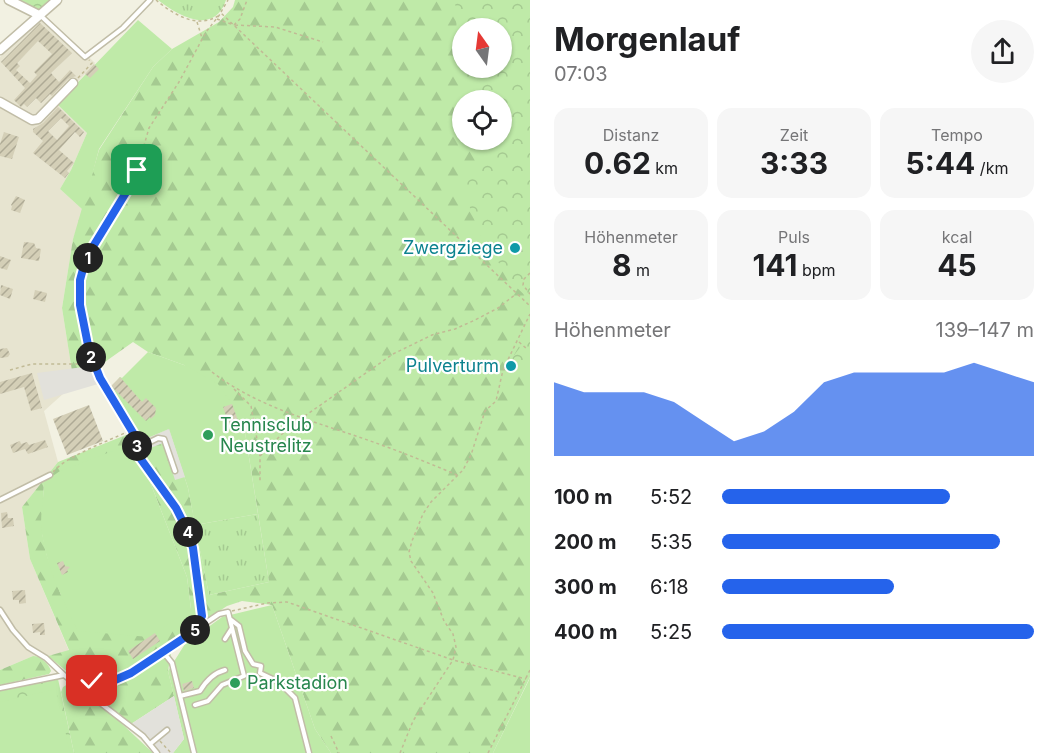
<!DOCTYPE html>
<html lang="de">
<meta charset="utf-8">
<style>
body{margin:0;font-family:Inter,sans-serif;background:#f6f6f6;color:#202124;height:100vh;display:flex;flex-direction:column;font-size:22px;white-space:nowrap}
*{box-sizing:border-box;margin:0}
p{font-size:20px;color:#757577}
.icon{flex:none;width:33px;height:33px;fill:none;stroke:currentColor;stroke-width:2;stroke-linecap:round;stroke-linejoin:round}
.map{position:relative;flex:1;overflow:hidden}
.details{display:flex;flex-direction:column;background:#fff;width:528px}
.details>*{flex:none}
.needle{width:39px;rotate:346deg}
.fabs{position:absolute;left:452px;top:18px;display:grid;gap:12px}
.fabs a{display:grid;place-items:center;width:60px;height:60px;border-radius:50%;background:#fff;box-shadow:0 2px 4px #0004;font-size:30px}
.pin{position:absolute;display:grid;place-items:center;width:51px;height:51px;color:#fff;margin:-26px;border-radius:12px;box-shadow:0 3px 9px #0006}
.km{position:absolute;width:30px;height:30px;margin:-15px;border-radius:50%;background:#222;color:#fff;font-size:16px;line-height:30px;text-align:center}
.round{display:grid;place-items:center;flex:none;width:63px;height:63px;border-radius:32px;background:#f6f6f6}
.overview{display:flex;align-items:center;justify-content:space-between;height:102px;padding:0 24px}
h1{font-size:33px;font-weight:700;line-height:45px}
.stats{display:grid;grid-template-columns:repeat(3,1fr);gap:9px;height:102px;padding:6px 24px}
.stats div{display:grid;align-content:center;border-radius:15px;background:#f6f6f6;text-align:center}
.stats b{font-size:30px;font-weight:700}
.stats small{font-size:16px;font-weight:400}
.stats p{font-size:16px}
.chart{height:168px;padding:12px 24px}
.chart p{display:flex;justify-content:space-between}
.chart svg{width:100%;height:108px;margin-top:6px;fill:#2563eb;opacity:.7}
ul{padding:0 24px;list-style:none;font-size:20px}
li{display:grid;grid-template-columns:96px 72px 1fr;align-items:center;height:45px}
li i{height:15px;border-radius:8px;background:#2563eb}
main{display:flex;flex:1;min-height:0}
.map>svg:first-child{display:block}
</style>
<main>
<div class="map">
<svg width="530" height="753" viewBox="0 0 530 753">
<defs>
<pattern id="grass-tufts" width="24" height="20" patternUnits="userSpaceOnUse" patternTransform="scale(1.5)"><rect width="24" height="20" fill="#bfeaa8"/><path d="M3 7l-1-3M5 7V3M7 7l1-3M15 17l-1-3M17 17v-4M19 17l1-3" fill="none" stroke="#a5ca91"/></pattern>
<pattern id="forest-firs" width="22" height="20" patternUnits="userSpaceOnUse" patternTransform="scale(1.5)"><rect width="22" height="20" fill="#bfeaa8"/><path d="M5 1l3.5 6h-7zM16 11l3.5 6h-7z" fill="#a5ca91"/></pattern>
<pattern id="park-crowns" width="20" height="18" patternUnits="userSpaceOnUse" patternTransform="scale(1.5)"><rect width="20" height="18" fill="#bfeaa8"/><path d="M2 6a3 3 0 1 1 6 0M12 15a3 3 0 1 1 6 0" fill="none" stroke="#a5ca91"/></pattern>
<pattern id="building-hatch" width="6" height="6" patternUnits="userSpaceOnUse" patternTransform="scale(1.5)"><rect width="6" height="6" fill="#d4cfb7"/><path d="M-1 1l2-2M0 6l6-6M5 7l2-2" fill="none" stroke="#aeaa95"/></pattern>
</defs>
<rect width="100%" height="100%" fill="#f2f1e2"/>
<!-- residential -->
<path fill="#e7e4d0" d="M44,15L95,63L57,104L87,133L71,170L60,189L83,210L73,239L62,308L74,384L44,411L58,462L22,507L30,559L69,651L47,656H33L0,670V57Z"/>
<!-- grass -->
<path fill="url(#grass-tufts)" d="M158,0H226C214,36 178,16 158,0Z
M258,514L269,582L209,595L195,525Z"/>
<!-- forest -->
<path fill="url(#forest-firs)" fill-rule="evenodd" d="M235,0H530V677L493,753H331L315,729L272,605L242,601L227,606L173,642L168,671L174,696L131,724L48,656L69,650L30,559L22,507L58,462L126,435L143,440L169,429L188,488L209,595L269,582L244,426L184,365L148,352L133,342L74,384L62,308L73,239L99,150L153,67L172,49L219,22L233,7ZM462,28H501V68H462ZM462,100H501V140H462ZM44,482H150L187,577L191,609L61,595L47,556L42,533Z
M33,656C41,656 49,664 51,671L49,674L0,685V670Z
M68,684L74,686L118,720L153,753H74L61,692L63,687Z"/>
<!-- park -->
<path fill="url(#park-crowns)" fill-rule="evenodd" d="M16,0H51L42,10H38Z
M455,0H530V300L515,286L482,239L462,187L485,158L481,140H501V100H468L459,68ZM501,28V68H462V28Z
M530,334V365H518L512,358Z
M58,679L74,753H0V691Z"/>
<!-- garden -->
<path fill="#bfeaa8" d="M138,20L172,49L153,67L99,149L83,210L60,189L71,170L87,133L57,104Z
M148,352L184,365L218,384L237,411L244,426L258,514L195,525L188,488L169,429L143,440L109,390L120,377L122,378Z
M126,446L150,482L187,577L191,609L149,637L78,631C63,601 47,568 42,534C39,517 44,500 44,482L60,471Z
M272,605L315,729L331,753H173L184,739L168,671L185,644L222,617Z
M530,677V753H493L529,680Z
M56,689L70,753H2L0,743V702Z"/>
<!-- parking -->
<path fill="#e2e1db" d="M91,366L98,384L44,400L37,373Z
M169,429L185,477L175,480L163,443L148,449L143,440Z
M174,696L184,739L173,753H160L148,736L131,724Z"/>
<!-- building -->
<path fill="url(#building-hatch)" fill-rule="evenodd" d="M40,23L72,53L51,73L59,82L70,70L76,76L68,79L52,96L50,94L41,103L36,98L27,107L24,104L21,107L14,100L25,88L1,62ZM38,41L52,54L34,72L37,75L30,83L16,70L20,66L17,63Z
M94,64L99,69L90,78L85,74Z
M58,107L84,132L80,137L75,132L59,150L74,163L67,171L69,173L65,178L33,153L43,141L33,132V129L43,123ZM61,118L69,126L57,140L48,131Z
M4,132L19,137L12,159L0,156V144Z
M16,196L25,200L20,213L11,210L12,206L11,205Z
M24,242L34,243L36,248L41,249L39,261L21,258Z
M0,256L11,260L7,270L0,268Z
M1,285L13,289L10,299L0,295Z
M35,290L47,293L45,302L33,299Z
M7,348L10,354L8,357L0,358V349Z
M32,373L42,408L31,411L24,387L0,394V382Z
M120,377L142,402L146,398L156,408L155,415L151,419L150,417L146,421L111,386Z
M232,404L239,423L230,427L223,407Z
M89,405L103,441L67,455L53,419Z
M45,440L48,447L28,454L25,449L13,453L10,445L20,441L21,444L27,442L29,445Z
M7,512L8,518H13L14,526L2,528L1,513Z
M63,561L65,566L70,567L67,570L68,572L62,575L57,563Z
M25,590L26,603L19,604V600H13L12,591Z
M44,623L45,635H40V632L33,633L32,624Z
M155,633L160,641L133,659L128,651Z
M192,681L194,688L184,691L182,684Z"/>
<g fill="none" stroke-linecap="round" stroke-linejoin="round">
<!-- lane casing -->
<g stroke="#c1bda7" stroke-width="7">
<path id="lane" d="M41,16L85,57L123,28L150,0
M138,448L158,438L164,439L175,471
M0,500L50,475
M0,610L13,630L28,647L46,658L64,675L143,736L157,753
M230,619L239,626L245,651L253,664L261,666L260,673L279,682L295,698L309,753
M225,639L232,628
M164,653L172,663L194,753
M0,688L64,675L80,681L92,682L124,677L156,658L193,632L202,616L193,548L188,532L168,496L140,458L135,436L100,378L89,350L80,305
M180,696L200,691C206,681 213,673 225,670
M195,705L208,701L222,685L244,676L228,612L219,614L198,628
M150,744L167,730"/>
</g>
<!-- street casing -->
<g stroke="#c1bda7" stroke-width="11">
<path id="street" d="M9,0L39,15
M0,50L57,0
M0,102L32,120L38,119L73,83"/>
</g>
<!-- path -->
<path stroke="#c1ba95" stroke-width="1.5" stroke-dasharray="3 3" stroke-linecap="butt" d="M156,0C173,14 196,29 218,16
M221,12L228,0
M217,19L234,25L240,19L247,0
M197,22L202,38
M235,25L275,27L323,42
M78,78L92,63L89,60
M530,273L524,279L523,285L530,294
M80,299V280L83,269L94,245L130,186L137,170L149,128L179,82L206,32L221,13L530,306
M519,342L527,349
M10,370L32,364H89
M212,372C252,403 302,418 350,434C386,446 422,460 457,475
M234,389L251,406L260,456V481
M260,456L284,432L302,418L393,354L432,335L455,329L475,320L498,308L516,294
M53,472C65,457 108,441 127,432
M232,611L267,603L287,602L453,660L526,679
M331,736L339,753
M160,741L171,753
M400,753L413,721L453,660L456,647L453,634L444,621L433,593L411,561L409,552L412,541L423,514L431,502L463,470L471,455L485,411L496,401L503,370L530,314
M488,753L530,670"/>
<!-- lane -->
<use href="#lane" stroke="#fff" stroke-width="4"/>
<!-- street -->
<use href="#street" stroke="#fff" stroke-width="8"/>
</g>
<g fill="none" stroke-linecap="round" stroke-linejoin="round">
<!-- route casing -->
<g stroke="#fff" stroke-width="12">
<path id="route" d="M92,681L115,680L131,673L193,632L202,616L193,548L188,532L176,508L140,458L135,436L100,378L89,350L80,305V280L83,269L94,245L130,186L137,170"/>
</g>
<!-- route -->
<use href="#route" stroke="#2563eb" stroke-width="8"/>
</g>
<!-- markers -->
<g fill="#0f9aa8" stroke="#fff" stroke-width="2">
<circle cx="515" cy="248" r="6"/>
<circle cx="511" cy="366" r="6"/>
</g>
<g fill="#2e9e5b" stroke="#fff" stroke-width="2">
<circle cx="208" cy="435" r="6"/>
<circle cx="235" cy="683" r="6"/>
</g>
<g text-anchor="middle" stroke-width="4.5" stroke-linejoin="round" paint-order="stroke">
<!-- culture labels -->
<g font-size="18" fill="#0d838f" stroke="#fff" text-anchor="end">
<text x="503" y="254">Zwergziege</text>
<text x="499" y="372">Pulverturm</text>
</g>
<!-- leisure labels -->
<g font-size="18" fill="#27864d" stroke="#fff" text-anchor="start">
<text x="220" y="431">Tennisclub<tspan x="220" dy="21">Neustrelitz</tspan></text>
<text x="247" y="689">Parkstadion</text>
</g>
</g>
</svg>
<div class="fabs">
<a><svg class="needle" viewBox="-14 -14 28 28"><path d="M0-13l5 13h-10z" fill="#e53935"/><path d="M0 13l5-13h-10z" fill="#757577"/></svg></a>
<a><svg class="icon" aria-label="locate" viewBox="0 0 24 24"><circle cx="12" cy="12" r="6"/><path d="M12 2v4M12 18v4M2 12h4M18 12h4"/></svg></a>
</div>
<div class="pin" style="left:137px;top:170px;background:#1e9e55"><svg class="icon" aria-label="arrive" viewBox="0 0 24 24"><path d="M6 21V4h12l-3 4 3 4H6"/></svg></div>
<div class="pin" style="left:92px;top:681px;background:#d93025"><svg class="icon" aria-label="check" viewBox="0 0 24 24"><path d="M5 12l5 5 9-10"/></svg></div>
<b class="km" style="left:88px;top:258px">1</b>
<b class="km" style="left:91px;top:357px">2</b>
<b class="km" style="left:137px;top:446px">3</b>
<b class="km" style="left:188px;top:532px">4</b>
<b class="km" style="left:195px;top:630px">5</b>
</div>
<section class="details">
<div class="overview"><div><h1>Morgenlauf</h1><p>07:03</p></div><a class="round"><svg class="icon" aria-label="share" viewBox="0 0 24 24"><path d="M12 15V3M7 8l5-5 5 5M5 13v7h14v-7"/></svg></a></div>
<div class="stats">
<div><p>Distanz</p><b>0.62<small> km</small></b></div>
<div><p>Zeit</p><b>3:33</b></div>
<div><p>Tempo</p><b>5:44<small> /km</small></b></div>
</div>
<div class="stats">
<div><p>Höhenmeter</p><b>8<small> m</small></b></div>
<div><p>Puls</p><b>141<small> bpm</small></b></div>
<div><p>kcal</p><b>45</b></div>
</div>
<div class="chart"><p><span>Höhenmeter</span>139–147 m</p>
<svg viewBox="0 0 160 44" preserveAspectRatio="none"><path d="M0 44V14L10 18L20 18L30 18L40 22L50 30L60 38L70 34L80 26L90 14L100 10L110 10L120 10L130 10L140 6L150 10L160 14V44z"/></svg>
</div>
<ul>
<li><b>100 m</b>5:52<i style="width:73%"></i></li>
<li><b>200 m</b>5:35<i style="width:89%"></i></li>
<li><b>300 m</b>6:18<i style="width:55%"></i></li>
<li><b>400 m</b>5:25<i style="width:100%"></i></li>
</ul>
</section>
</main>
